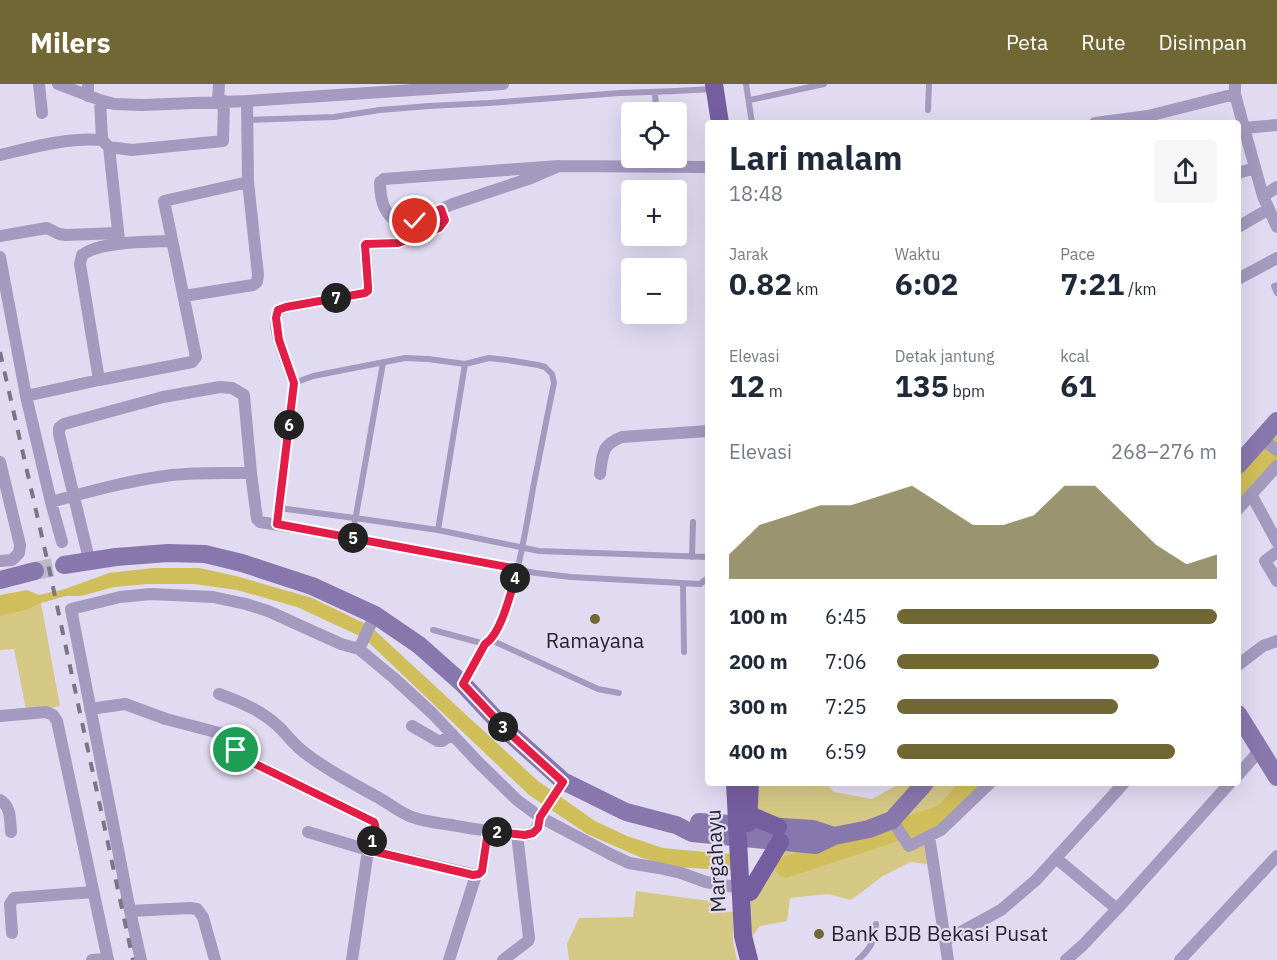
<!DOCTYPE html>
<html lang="id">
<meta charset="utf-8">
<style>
body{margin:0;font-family:"IBM Plex Sans",sans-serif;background:#f6f6f7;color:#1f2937;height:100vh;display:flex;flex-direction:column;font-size:22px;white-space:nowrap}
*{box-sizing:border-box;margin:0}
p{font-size:20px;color:#747a83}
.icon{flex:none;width:33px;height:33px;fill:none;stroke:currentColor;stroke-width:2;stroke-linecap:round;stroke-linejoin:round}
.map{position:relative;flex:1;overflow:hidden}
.drawer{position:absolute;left:705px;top:36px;width:536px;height:666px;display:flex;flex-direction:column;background:#fff;border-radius:6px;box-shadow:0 6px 24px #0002}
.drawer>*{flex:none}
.tools{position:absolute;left:621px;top:18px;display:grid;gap:12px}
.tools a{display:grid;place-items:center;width:66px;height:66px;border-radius:6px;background:#fff;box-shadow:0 6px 24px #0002;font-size:30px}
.pin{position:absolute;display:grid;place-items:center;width:51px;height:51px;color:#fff;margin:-26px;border:3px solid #fff;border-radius:50%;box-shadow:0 2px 6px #0007}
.km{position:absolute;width:30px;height:30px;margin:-15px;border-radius:50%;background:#222;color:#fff;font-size:16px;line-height:30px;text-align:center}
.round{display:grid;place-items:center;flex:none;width:63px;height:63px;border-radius:6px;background:#f6f6f7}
.overview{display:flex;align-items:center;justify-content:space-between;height:102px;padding:0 24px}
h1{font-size:33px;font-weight:700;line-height:45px}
.stats{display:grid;grid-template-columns:repeat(3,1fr);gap:9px;height:102px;padding:6px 24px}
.stats div{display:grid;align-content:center}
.stats b{font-size:30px;font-weight:700}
.stats small{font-size:16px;font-weight:400}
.stats p{font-size:16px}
.chart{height:168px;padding:12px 24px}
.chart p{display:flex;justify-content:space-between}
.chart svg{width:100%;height:108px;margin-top:6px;fill:#706734;opacity:.7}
ul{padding:0 24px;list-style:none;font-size:20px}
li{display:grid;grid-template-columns:96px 72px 1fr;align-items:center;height:45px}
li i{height:15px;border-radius:8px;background:#706734}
header{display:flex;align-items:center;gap:36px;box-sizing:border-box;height:84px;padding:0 30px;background:#706734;color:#fff}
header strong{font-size:28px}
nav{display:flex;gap:33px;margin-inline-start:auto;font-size:21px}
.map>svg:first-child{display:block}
</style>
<header>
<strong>Milers</strong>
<nav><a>Peta</a><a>Rute</a><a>Disimpan</a></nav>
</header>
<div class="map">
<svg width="1277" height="876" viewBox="0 0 1277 876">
<rect width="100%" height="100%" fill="#e1dbf2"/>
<!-- green -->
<path fill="#d5c885" d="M1277,337V383L1238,425V381Z
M41,519L60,622L50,624L26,625L14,565L0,566V532L27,526Z
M750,699H825L834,708L872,715L901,699H990L929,752L934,781L911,778L883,792L851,816L828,810L790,814L787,837L760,842L751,854L750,808L780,758L747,730Z
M636,807L717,818L722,827L733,828V856L737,876H569L567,860L579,834L633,833Z"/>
<!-- water -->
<path fill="#d0be5b" d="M153,484H199L236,492L312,514L370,542L538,697L595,737L627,752L663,764L716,769L734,770L735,787L677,783L642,774L587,750L529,711L364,554L297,523L237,506L194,500H148L114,503L81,512H66L41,519L27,526L0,532V511L27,506L39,511L65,505L109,489Z"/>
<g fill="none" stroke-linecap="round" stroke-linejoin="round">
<!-- river -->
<path stroke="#d0be5b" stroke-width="21" d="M1238,407L1277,364
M786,783L944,731L973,699"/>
<!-- secondary-tunnel -->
<path stroke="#bcb7cb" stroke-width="18" stroke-dasharray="18 9" stroke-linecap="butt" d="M35,487L64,481"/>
<!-- path -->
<path stroke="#898595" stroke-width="2" stroke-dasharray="1.5 4.5" stroke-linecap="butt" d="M546,723L555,710"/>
<!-- lane -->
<path stroke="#a499be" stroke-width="6" d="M746,0L752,39
M655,8L656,28
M750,16L824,0
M928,26L929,0
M248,36L334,33L380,26L429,22L489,19L620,9L676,7L713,5
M1277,201L1274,202L1277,209
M279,424L355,434L438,446L539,467L708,473
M277,440L294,299L313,292L405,274L428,275L465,280L489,274L507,276L538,281L545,283L552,290L554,299C547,332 541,365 534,399C528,431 512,544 485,560L464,598
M292,443L536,489L571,493L700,500L708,494
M438,446L465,280
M352,454L383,279
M692,473L693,438
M683,500L684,568
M433,546L485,560
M491,556L598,605L619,609
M858,876C870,865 875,857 876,840"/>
<!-- street -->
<path stroke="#a499be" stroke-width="12" d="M39,0L42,29
M58,0L100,16L114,20L142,21L247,17L503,0
M1235,0V10L1244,44L1263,112L1277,143
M88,12V0
M100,16L102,55L104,58L109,63L132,66L223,57L224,17
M218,17L219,0
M1095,39L1148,32L1235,10
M1244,44L1277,41
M109,63L119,156
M0,71C34,63 68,53 103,56
M559,82L384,95L380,98C380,116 385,139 408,139L453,120L531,94L559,82L708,83
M1238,89L1255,84
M1263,112L1277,103
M1238,143L1269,125
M0,152L47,144L59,150L66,151L118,149
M0,173L26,312L51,418L62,458
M1238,195L1277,174
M184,212L253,201L257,198L258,191L248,98
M99,296L80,180L82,171C100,157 149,158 172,157
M294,299C288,280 270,244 278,227L286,223L365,209L368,207V202L365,161L366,160L398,159L439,144L445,136L441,125
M26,312L99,296L192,278L196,273L164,117L248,98L247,17
M1260,354L1277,366
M0,378L20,461L19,469L12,476L0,477
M600,390C603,370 601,361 622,353L708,347
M1251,410L1277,458
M51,418C91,407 131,396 172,391C199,388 225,389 251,389L257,435L260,438L292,443
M1238,425L1277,382
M87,467L59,350V344L64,340L163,313L220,303L232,304L244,311L251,389
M1277,468L1265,477L1277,497
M359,565L375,531
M1238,581L1263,562L1277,557
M219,610C241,618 262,627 279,643C288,652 295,662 305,669C328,687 354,700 379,714C392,721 401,730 415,734C427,738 439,739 451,741C468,744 484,747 501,748C521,750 536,758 540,733
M90,625L125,620L166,635L231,652L237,656L236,666L241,673L374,738L376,744L368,766L352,876
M0,632L46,628L53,631L57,637L108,876
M412,642L438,657H442L452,650
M1238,691L1261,665
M0,716C11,722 10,736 11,748
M892,736L909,762L941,746L990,699
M308,748L368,766L476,791
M929,752L948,876
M1057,775L1117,825
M130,827L190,824L197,825L203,833L215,876
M12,849L10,820L14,814L93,808
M946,856L1001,826L1036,796L1124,699
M92,876L108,875
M141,876L130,827L71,525L120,513L151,510L213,513L246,520L268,527L341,560L359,565L395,595L433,630L479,679L517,716L540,733L610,770L629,779L659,784L681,789L706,798L741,804
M449,876L476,791L482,787L488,747
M503,876L528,857L529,854L517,750
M1066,876L1083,861L1117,825L1230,699
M1180,876L1277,772"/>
<!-- secondary -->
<path stroke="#8877ad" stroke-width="18" d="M1238,381L1277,337
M64,481L116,473L168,469L205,470L242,479L312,502L375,531L419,561L463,600L507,647L563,697L626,728L676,741L692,749L815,761L834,752L869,745L892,736L925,699
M0,496L35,487
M1238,630L1277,693
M699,738L813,745L834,752"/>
<!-- primary -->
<path stroke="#755ea0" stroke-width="18" d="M714,0L720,39
M735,699L743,852L749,876
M747,730L778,743
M748,739L750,699
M750,808L780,758"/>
<!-- rail -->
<path stroke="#7a7685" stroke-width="4" stroke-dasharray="10 10" stroke-linecap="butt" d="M0,268L47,475L133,876"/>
</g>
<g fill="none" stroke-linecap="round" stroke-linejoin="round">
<!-- route casing -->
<g stroke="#fff" stroke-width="12">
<path id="route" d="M236,666L241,673L374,738C379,747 372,757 368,766L473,791L479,790L482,787L488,747L525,751L533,749L538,744L540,733L563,698L507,647L463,600L485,560C502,550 512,503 518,485L277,440L294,299L279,256L276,234L278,226L286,223L365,209L368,207V202L365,161L366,160L398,159L439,144L445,136L441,125L415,137"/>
</g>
<!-- route -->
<use href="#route" stroke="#e11d48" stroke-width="8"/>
</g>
<!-- markers -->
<g fill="#706734" stroke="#e1dbf2" stroke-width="2">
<circle cx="595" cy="535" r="6"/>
<circle cx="819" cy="850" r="6"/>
</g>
<g text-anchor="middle" stroke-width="4.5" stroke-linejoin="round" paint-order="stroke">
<!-- poi labels -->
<g font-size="21" fill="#27252d" stroke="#e1dbf2">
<text x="595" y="564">Ramayana</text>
<text x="831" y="857" text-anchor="start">Bank BJB Bekasi Pusat</text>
</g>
<!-- street labels -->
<g font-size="21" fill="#27252d" stroke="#e1dbf2">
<text transform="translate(716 777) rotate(-93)" y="7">Margahayu</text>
</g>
</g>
</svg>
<div class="tools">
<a><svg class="icon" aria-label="locate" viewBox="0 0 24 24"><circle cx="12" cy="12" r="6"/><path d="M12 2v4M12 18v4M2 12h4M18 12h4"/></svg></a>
<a>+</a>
<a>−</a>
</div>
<div class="pin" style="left:236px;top:666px;background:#1e9e55"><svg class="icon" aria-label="arrive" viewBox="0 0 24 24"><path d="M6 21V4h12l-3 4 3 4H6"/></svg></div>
<div class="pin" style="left:415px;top:137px;background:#d93025"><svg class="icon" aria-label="check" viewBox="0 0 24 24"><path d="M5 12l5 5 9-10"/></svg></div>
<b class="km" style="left:372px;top:757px">1</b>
<b class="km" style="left:497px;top:748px">2</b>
<b class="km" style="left:503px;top:643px">3</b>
<b class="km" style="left:515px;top:494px">4</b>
<b class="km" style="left:353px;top:454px">5</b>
<b class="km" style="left:289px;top:341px">6</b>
<b class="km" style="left:336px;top:214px">7</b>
<section class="drawer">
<div class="overview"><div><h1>Lari malam</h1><p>18:48</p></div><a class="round"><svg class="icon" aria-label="share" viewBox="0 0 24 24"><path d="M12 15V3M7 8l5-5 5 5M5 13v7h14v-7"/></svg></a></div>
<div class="stats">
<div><p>Jarak</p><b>0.82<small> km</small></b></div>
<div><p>Waktu</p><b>6:02</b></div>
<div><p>Pace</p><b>7:21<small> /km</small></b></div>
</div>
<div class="stats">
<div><p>Elevasi</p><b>12<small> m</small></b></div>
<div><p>Detak jantung</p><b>135<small> bpm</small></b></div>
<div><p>kcal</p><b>61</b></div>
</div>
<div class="chart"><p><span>Elevasi</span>268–276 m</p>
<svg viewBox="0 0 160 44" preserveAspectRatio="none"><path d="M0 44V34L10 22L20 18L30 14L40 14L50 10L60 6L70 14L80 22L90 22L100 18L110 6L120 6L130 18L140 30L150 38L160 34V44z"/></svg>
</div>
<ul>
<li><b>100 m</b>6:45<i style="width:100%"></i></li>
<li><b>200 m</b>7:06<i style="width:82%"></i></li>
<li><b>300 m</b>7:25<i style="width:69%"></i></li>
<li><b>400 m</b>6:59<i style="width:87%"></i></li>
</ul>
</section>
</div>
